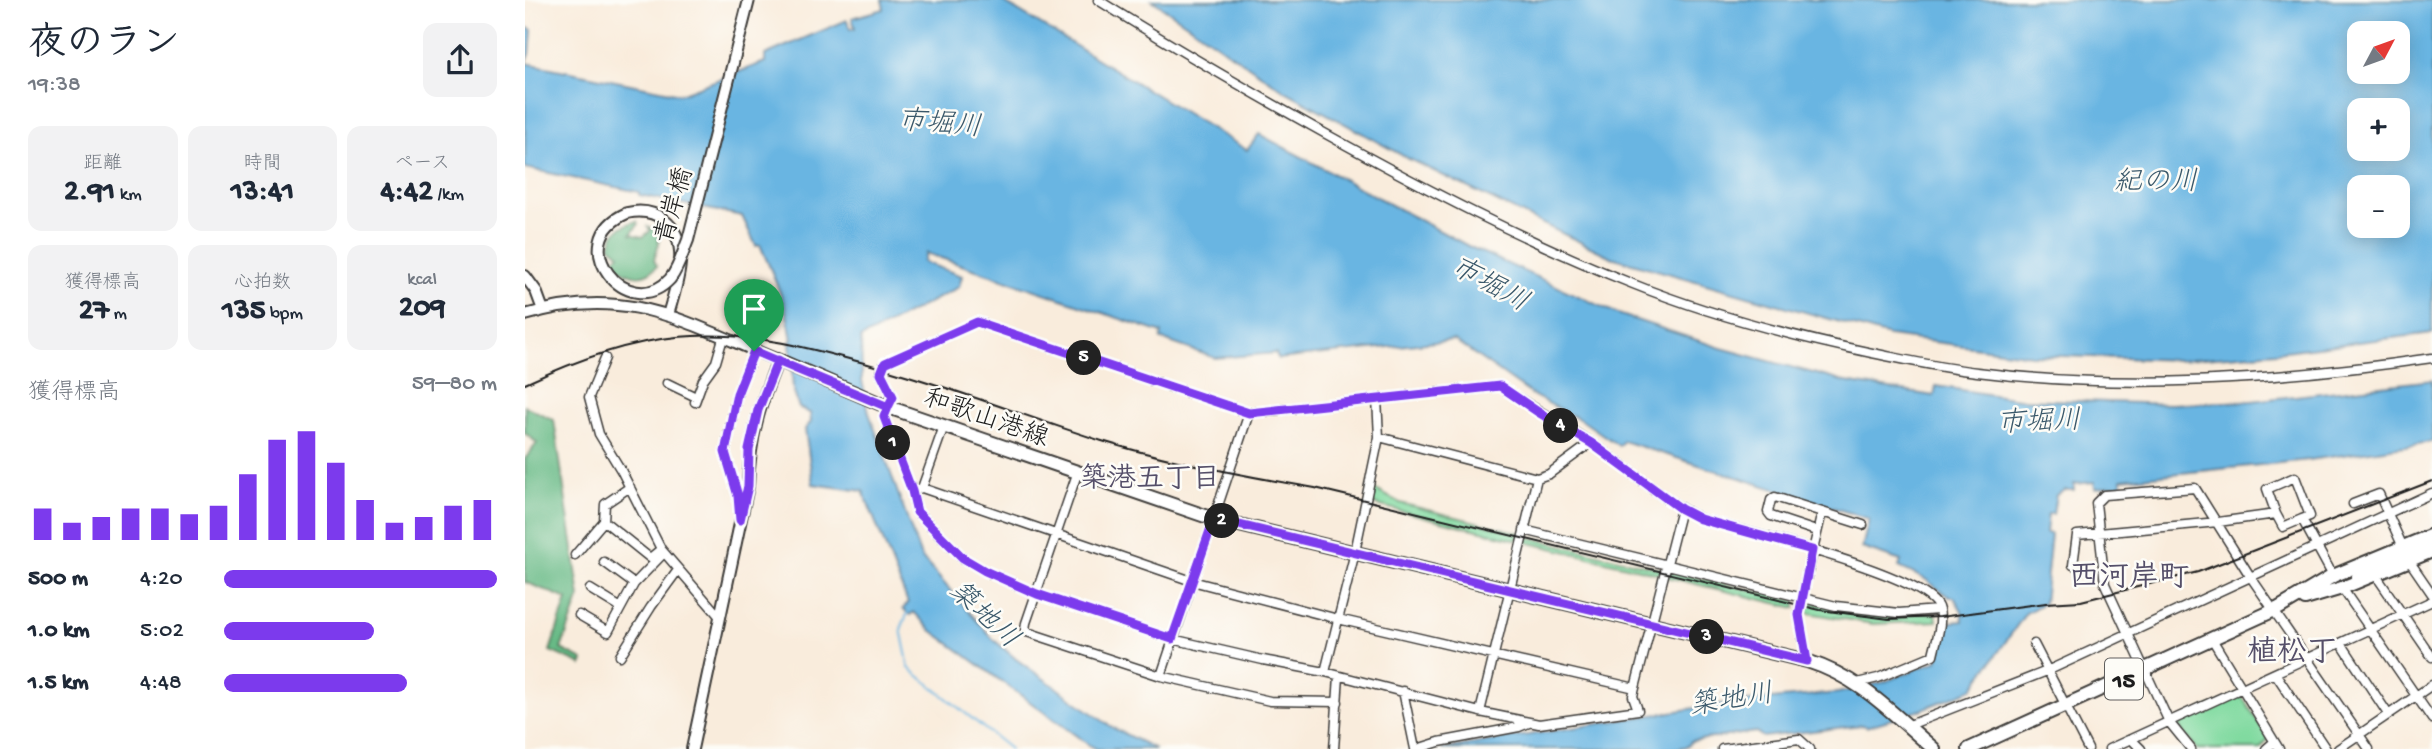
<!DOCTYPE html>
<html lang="ja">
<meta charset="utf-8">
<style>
body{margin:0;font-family:"Gochi Hand","Klee One",sans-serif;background:#f2f2f3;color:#1f2937;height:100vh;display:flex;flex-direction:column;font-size:26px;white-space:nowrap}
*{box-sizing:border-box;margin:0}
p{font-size:23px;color:#747a83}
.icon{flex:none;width:38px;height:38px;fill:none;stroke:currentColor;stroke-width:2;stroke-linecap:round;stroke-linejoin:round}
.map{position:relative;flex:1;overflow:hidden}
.panel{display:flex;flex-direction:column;background:#fff;width:525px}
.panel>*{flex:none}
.needle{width:46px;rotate:49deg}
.tools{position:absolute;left:1822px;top:21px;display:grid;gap:14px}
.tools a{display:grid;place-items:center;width:63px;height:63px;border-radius:14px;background:#fff;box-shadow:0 4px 18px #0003;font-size:35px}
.pin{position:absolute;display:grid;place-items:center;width:60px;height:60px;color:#fff;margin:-72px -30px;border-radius:50% 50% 50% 0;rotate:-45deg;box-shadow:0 0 7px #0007}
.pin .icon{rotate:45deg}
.km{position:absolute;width:35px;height:35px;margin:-18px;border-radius:50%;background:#222;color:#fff;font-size:19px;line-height:35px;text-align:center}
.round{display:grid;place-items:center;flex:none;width:74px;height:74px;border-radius:14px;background:#f2f2f3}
.headline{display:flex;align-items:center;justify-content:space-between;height:119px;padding:0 28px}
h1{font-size:38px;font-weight:700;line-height:52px}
.stats{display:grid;grid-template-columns:repeat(3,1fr);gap:10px;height:119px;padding:7px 28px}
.stats div{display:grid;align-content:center;border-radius:14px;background:#f2f2f3;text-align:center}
.stats b{font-size:30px;font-weight:700}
.stats small{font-size:19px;font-weight:400}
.stats p{font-size:19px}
.chart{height:196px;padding:14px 28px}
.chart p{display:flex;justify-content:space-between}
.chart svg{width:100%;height:126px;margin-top:7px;stroke:#7c3aed;stroke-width:6}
ul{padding:0 28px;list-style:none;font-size:23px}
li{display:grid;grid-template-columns:112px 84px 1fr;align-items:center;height:52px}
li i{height:18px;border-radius:9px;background:#7c3aed}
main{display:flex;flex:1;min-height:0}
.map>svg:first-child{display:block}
</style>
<main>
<section class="panel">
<div class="headline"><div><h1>夜のラン</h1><p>19:38</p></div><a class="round"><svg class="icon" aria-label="share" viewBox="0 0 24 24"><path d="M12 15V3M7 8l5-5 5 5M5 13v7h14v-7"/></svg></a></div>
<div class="stats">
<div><p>距離</p><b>2.91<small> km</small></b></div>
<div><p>時間</p><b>13:41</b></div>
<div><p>ペース</p><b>4:42<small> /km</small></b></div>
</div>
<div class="stats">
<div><p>獲得標高</p><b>27<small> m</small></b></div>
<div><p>心拍数</p><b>135<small> bpm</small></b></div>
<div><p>kcal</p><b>209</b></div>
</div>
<div class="chart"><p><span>獲得標高</span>59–80 m</p>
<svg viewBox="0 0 160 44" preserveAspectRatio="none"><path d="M5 44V33M15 44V38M25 44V36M35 44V33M45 44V33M55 44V35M65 44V32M75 44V21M85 44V9M95 44V6M105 44V17M115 44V30M125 44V38M135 44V36M145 44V32M155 44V30"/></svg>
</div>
<ul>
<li><b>500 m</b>4:20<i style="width:100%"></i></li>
<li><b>1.0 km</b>5:02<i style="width:55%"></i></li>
<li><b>1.5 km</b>4:48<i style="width:67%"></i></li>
</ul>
</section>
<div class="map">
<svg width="1907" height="749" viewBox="0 0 1907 749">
<rect width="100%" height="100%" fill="#fdfcf7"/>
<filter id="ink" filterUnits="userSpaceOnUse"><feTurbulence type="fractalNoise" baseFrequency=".0143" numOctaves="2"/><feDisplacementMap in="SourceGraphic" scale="14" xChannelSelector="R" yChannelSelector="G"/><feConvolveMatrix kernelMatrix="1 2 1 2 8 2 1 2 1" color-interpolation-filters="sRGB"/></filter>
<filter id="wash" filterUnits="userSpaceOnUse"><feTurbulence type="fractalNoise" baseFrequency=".00686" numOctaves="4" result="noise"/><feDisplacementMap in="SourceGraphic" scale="28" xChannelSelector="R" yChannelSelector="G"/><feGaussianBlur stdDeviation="1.57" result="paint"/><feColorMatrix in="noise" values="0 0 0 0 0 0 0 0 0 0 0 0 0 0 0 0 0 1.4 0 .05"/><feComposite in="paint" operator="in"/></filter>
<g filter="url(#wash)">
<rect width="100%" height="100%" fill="#f9ecdc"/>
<!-- green -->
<path fill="#81daa0" stroke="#4e7b5e" stroke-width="2" d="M849,489L875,503L995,533L993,540L844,503Z
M1002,537L1136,569L1135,574L1001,542Z
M1144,571L1271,601V608L1142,577Z
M1279,601L1344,614L1411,613L1412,621L1348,624L1278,612Z
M1713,694L1716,695L1744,739L1735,749H1672L1652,725L1654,721Z"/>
<!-- forest -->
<path fill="#68ba86" stroke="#426b51" stroke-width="2" d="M112,221L113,225L106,234L118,237L125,231L123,227L132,231L134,244L129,260L132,266C118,282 103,276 89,264L90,258L95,254L85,246C88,230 97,225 112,221Z
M0,406L29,420L55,597L36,649L58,660L57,665L25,651L42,599L0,582V459L12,443L0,433Z"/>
<!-- water -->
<path fill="#69b5e2" stroke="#42687f" stroke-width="2" fill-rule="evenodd" d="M357,0H475L722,150L734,134L943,246L1093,314L1196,348L1321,382L1409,396L1411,386L1493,399L1645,404L1727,401L1907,380V442L1784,460L1597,479V485L1570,488L1569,482L1549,484V490H1540L1531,495L1528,514H1523L1521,533L1526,534L1519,603L1501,613L1447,689L1393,711L1341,727L1337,725L1238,737L1231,732L1166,741L1163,746L1150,749H916L1202,703L1313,693L1359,682L1412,661L1425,622L1438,621L1437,611L1429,597H1424L1400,579L1374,567L1376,561L1337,548L1344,519L1098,441L1094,446L1058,421L1009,396L929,340L753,359L751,353L690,358L636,339L637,333L401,253L398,262L437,276L434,287L336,338L337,381L344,413L396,557L468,639L491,659L588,728L630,749H572L564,745L406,630L389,612L385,615L378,609L383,603L338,491L288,484L280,429L286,422L285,413L274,408L268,389L265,341L267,340C261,304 250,278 235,245L231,246L217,216L114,195V192L0,168V27L7,30L5,54L1,63L155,94L240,62V55L322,20L325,29L330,28L327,18L359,9Z
M627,0H1907V333L1751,352L1655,360L1507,355L1364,336L1086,257L882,158L760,91ZM1834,33H1872V72H1834ZM1834,110H1872V149H1834ZM1834,187H1872V226H1834Z"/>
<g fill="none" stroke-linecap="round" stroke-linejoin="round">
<!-- stream -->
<path stroke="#69b5e2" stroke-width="2" d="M383,612L376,629L384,668L485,749"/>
</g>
</g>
<g filter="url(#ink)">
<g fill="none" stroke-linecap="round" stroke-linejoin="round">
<!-- street casing -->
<g stroke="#3d3b39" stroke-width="11">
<path id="street" d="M573,0C648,47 724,91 801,134C900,189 1002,242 1108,284C1185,315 1266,336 1347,353C1382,360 1417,368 1452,372C1604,391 1756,380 1907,358
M80,358L64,397L74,434L97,472L136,549L194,616
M142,383L171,397
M170,402L178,380L191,362L198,338
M854,437L1012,478L1024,474L1066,443
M553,471L501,623L500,630L502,632L636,676L745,701L813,702
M1012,478L955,712L1014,724L1113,710L1108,696L1110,688
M397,488L667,581L813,619L1110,688L1156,509
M393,489L397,488L419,426
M1828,504L1854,494L1877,545
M215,513L213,496L200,452L212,394L229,351
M1751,514L1742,489L1770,477L1785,516L1777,519L1808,576
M79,521L125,558L136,549
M999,530L1311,606L1374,613L1413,610
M1291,531L1246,516L1243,512L1246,500L1250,497L1338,525
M50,555L79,521L80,504L105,487
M1883,559L1907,594
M79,562L109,584
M1548,565L1552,535L1693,522L1751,514L1758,527L1777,519
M1850,574L1907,657
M1817,588L1907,719
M65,589L96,608
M54,615L83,632L109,584L139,553
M1687,639L1754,749
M1816,643L1863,714
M1509,644L1563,749
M95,656L126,607L153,570
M1282,661L1274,615L1275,606L1297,512
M800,672L830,552L854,437L852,399
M1750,673L1801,749
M636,676L724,413
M878,691L890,749
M955,712L800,672L738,660L647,639L512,594L460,571L438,558L392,512L387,491L359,417L368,397L356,373L360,363L452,322L724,413L975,386C1005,407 1038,424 1068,444C1104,469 1136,499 1176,519C1216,531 1397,573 1413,607C1419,621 1411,640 1408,655L1353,678L1332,683
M1382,726L1522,671L1907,493
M1606,739L1616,749
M809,749L814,676
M892,749L914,742L994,727L1004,723
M1197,749L1274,739L1285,749
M1584,749L1907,601
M1666,749L1644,722L1580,584L1571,503L1579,495L1670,488L1725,576L1844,749
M1741,749L1749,742
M1813,749L1907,685"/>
</g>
<!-- secondary casing -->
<g stroke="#3d3b39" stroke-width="14">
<path id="secondary" d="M102,213C115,210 128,211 139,220C168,242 151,286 143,315
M0,276L11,291L18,310
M0,315C103,284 161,323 253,360C234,407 225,435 223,486L167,749
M1832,576L1907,544"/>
</g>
<!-- primary casing -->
<g stroke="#3d3b39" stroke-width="16">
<path id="primary" d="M253,360L363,407L689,519L1282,661C1338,679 1365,712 1409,749
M1780,599L1817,588L1907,551
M1444,749L1754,608L1808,576L1907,535"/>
</g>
<!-- street -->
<use href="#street" stroke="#fff" stroke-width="8"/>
<!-- secondary -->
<use href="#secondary" stroke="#fff" stroke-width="10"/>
<!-- primary -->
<use href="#primary" stroke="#fff" stroke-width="12"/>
<!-- rail -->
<path stroke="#1c1c1c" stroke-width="2" d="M0,384C47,362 100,342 152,337C213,331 266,343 324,359C410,381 493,414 577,441C646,462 719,476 790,488L1295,610L1364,619L1415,617L1521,603L1556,601L1673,572L1907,481"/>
<!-- secondary-bridge casing -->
<g stroke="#3d3b39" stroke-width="14" stroke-linecap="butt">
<path id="secondary-bridge" d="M102,213C37,242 103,324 145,279C154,268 158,252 163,240L224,0"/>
</g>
<!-- secondary-bridge -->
<use href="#secondary-bridge" stroke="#fff" stroke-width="10"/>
</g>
</g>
<g fill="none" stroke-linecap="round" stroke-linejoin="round" filter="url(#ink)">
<!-- route casing -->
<g stroke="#fff" stroke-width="14">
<path id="route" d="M229,351L212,394L200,452L213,496L215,520L223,486L224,450L233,410L253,360L262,365L363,407L359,417L387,491L392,512L438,558L460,571L512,594L647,639L689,519L1282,661L1274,615L1287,550L1175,519L1156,509L1066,443L1013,412L975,386L724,413L452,322L360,363L356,373L368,397L363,407L262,365L229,351"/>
</g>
<!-- route -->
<use href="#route" stroke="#7c3aed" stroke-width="9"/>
</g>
<g text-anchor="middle" stroke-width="5" stroke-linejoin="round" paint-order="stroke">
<!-- shield labels -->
<rect fill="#fdfcf7" stroke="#605f5e" stroke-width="2" x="1580" y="658.5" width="38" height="41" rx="5"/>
<g font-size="24" font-weight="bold" fill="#1c1c1c">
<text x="1599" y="687">15</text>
</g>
<!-- street labels -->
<g font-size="26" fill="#1c1c1c" stroke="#fdfcf7">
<text transform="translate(147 205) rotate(-74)" y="9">青岸橋</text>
<text transform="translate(462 416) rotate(19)" y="9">和歌山港線</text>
</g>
<!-- water labels -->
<g font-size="28" font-style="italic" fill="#3b596b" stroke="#fdfcf7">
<text transform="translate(415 121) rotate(5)" y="10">市堀川</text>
<text x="1631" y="189">紀の川</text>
<text transform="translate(966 282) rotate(29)" y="10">市堀川</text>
<text transform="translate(1514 419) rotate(-2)" y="10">市堀川</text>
<text transform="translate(461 613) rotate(43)" y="10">築地川</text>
<text transform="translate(1206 697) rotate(-9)" y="10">築地川</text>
</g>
<!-- neighbourhood labels -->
<g font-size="28" font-weight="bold" fill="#554f69" stroke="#fdfcf7">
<text x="625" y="486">築港五丁目</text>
</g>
<!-- quarter labels -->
<g font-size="30" font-weight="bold" fill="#554f69" stroke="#fdfcf7">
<text x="1604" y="585">西河岸町</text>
<text x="1767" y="660">植松丁</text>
</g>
</g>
</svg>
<div class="tools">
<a><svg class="needle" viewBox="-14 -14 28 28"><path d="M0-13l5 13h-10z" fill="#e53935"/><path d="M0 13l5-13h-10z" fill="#747a83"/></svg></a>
<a>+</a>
<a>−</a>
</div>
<div class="pin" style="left:229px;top:351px;background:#1e9e55"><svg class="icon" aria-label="arrive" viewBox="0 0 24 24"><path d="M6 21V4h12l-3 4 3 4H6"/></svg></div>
<b class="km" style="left:368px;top:443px">1</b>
<b class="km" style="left:697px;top:521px">2</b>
<b class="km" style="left:1182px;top:637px">3</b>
<b class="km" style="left:1036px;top:426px">4</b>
<b class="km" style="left:559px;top:358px">5</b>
</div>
</main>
